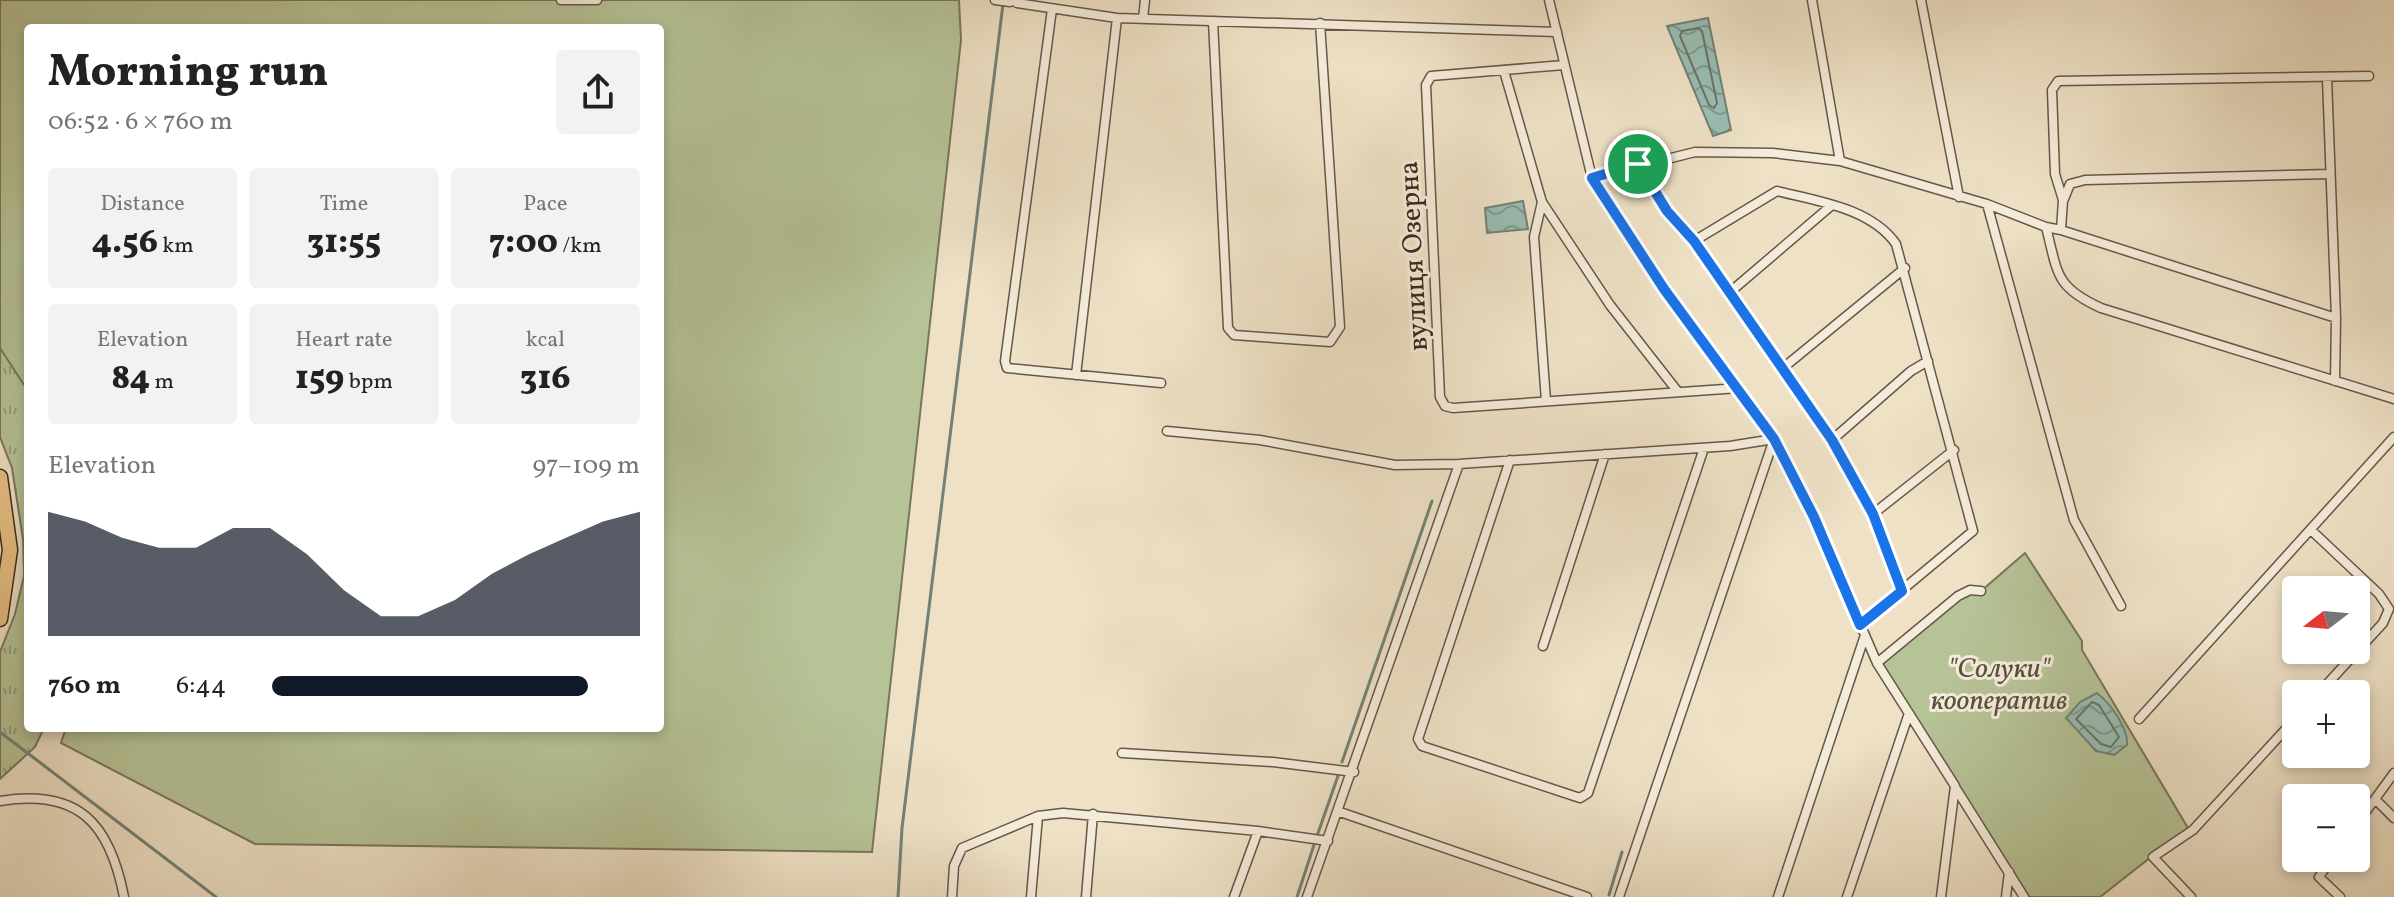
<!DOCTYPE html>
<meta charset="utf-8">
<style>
body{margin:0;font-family:Vollkorn,serif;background:#f2f2f2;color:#222;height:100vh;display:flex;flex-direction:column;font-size:30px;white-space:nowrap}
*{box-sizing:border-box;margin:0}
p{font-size:26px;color:#767676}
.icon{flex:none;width:44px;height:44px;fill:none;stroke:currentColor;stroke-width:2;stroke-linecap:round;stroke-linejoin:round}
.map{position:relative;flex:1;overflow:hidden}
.panel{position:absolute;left:24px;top:24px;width:640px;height:708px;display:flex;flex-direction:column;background:#fff;border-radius:8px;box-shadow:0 4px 12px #0003}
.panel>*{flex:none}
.needle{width:52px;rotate:254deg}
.controls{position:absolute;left:2282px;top:576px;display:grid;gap:16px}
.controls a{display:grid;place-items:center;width:88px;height:88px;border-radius:8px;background:#fff;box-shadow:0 4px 12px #0003;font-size:40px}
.pin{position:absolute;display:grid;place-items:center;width:68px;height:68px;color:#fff;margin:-34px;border:4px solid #fff;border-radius:50%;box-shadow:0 2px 8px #0007}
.round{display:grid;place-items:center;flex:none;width:84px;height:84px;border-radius:8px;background:#f2f2f2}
.head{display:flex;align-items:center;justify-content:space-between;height:136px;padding:0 24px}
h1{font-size:44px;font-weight:800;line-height:60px}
.figures{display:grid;grid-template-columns:repeat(3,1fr);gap:12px;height:136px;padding:8px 24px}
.figures div{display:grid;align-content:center;border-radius:8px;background:#f2f2f2;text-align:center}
.figures b{font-size:34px;font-weight:800}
.figures small{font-size:22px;font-weight:400}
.figures p{font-size:22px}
.chart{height:224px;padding:16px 24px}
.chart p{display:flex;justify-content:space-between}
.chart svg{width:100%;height:144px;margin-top:8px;fill:#111827;opacity:.7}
ul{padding:0 24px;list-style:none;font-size:26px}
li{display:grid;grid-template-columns:128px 96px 1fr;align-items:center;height:60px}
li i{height:20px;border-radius:10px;background:#111827}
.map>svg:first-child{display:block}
</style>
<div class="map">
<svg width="2394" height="897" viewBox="0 0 2394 897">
<defs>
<pattern id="grass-tufts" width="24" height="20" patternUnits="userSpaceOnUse" patternTransform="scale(2)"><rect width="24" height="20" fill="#b6c397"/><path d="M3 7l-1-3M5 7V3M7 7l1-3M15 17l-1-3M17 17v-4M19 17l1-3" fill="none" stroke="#959e7b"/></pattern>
<pattern id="water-waves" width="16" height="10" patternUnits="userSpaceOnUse" patternTransform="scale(2)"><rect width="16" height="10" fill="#99beb3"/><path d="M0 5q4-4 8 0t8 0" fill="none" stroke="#7e9a91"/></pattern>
</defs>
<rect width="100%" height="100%" fill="#eee1c6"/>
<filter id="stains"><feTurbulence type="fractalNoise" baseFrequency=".0025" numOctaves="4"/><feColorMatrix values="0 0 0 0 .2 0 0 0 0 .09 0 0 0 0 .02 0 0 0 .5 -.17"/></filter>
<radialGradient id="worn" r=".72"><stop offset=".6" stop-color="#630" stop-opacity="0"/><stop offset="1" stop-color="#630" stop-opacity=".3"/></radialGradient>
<!-- grass -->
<path fill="url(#grass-tufts)" stroke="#78765b" stroke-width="2" d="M0,316L28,360V728H44L35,747L0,779V652L15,614L24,576L23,539L12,468L0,437Z"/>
<!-- garden -->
<path fill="#b6c397" stroke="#78765b" stroke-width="2" d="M0,0H959L961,40L872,852L255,844L61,743L66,728H660V28H28V391L0,348Z
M2025,553L2082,641V650L2188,828L2100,897H2029L1883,665L1877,663L1965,595L1981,591Z"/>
<!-- water -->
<path fill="url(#water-waves)" stroke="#738278" stroke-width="2" d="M1708,18L1731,130L1713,136L1667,26Z
M1523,201L1528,229L1487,233L1485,208Z
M2097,693C2110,703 2129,729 2127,745L2114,755L2096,751L2066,718L2080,702Z"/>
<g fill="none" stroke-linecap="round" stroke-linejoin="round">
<!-- shore -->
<path stroke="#6a7469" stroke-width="2" d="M1698,28L1702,31L1717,103L1714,108L1709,105L1680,36L1682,31Z
M2092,702L2099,705L2119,737L2111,747L2101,744L2076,719Z"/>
<!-- stream -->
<path stroke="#738278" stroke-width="3" d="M0,732L216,897
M1342,762L1432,501
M1318,833L1338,776
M1609,895L1622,852
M898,897L902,828L1003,4
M1297,897L1314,845"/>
<!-- street casing -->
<g stroke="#675749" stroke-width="11">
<path id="street" d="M561,0H597
M995,0L1010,2
M1549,0L1592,178L1664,289L1774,439L1814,517L1877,663L1955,786L1941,897
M1812,0L1840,161
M1921,0L1959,197
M1017,3L1117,18L1557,32
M1052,9L1005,361L1007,368L1161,383
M1143,19L1145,0
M1213,21L1228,328L1234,335L1330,342L1340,327L1320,23
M1564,65L1431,76L1426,85L1440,397L1445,406L1453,408L1739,388
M1504,71L1542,202L1534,237L1546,401
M2327,78L2336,318L2335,381
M1638,164L1667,211L1694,241L1832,440L1873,514L1902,591
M1592,178L1695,152L1773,153L1840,161L1987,204L2046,227C2058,274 2055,287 2101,308L2394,399
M2064,199L2070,184L2085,180L2330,174
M1542,202L1610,305L1678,392
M1987,204L2074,520L2121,606
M2046,227L2061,230L2063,200L2055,174L2052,90L2058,81L2369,76
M2061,230L2336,318
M1694,241L1777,191C1817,201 1871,208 1896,244L1973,531L1860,625
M1729,293L1832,205
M1783,368L1905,268
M1076,375L1117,18
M1167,431L1260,440L1395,465L1459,464L1730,446L1774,439L1619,897
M1832,440L1911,371L1928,361
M1510,460L1418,739L1422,746L1580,798L1588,793L1704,448
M1873,514L1954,450
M2311,530L2379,594L2389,609L2383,623L2318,694
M1543,646L1605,454
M1877,663L1958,596L1970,590L1981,591
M2139,719L2394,437
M1122,753L1273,762L1354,772
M1955,787L2024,897
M2375,799L2394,818
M0,801C79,788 110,824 124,897
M1340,812L1587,897
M2356,825L2394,773
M2332,858L2319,877L2340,897
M952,897L954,866L962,848L1038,816L1063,813L1258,831L1328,841
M1031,897L1038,816
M1086,897L1093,814
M1234,897L1258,831
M1307,897L1459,464
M1778,897L1864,638
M1847,897L1908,716
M2006,897L2009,872
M2191,897L2153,857L2193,830L2296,718"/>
</g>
<!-- highway casing -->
<g stroke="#3a291f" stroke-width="17">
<path id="highway" d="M0,477L10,550L0,619"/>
</g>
<!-- street -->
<use href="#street" stroke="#f4ecda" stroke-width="8"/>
<!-- highway -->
<use href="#highway" stroke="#e7c083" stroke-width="14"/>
</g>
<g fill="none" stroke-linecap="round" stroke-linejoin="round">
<!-- route casing -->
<g stroke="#fff" stroke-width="16">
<path id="route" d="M1638,164L1667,211L1694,241L1832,440L1873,514L1902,591L1860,625L1814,517L1774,439L1664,289L1592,178Z"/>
</g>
<!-- route -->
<use href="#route" stroke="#1a73e8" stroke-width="10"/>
</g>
<g text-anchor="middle" stroke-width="6" stroke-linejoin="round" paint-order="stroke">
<!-- street labels -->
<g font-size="28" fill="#3a291f" stroke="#f4ecda">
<text transform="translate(1412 256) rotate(-93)" y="10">вулиця Озерна</text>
</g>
<!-- park labels -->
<g font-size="28" font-style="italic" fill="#59503d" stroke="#f4ecda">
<text x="1999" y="677">"Солуки"<tspan x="1999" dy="32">кооператив</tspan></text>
</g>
</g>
<rect width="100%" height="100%" filter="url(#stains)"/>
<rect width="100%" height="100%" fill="url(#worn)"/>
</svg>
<div class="controls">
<a><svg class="needle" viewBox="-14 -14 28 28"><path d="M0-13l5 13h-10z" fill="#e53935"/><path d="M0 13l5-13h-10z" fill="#767676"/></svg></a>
<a>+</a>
<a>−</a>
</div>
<div class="pin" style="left:1638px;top:164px;background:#1e9e55"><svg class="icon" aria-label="arrive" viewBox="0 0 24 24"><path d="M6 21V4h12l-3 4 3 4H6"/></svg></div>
<section class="panel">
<div class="head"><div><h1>Morning run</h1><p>06:52 · 6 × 760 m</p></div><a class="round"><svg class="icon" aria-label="share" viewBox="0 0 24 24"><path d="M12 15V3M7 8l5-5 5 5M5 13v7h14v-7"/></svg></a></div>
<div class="figures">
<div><p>Distance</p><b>4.56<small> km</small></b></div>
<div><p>Time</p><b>31:55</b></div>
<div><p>Pace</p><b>7:00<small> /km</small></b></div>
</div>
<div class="figures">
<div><p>Elevation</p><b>84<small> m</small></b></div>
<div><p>Heart rate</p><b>159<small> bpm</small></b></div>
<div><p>kcal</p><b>316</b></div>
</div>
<div class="chart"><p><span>Elevation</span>97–109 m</p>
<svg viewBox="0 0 160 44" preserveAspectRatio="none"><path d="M0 44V6L10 9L20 14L30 17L40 17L50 11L60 11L70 19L80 30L90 38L100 38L110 33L120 25L130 19L140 14L150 9L160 6V44z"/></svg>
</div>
<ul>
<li><b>760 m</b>6:44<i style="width:86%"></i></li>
</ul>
</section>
</div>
